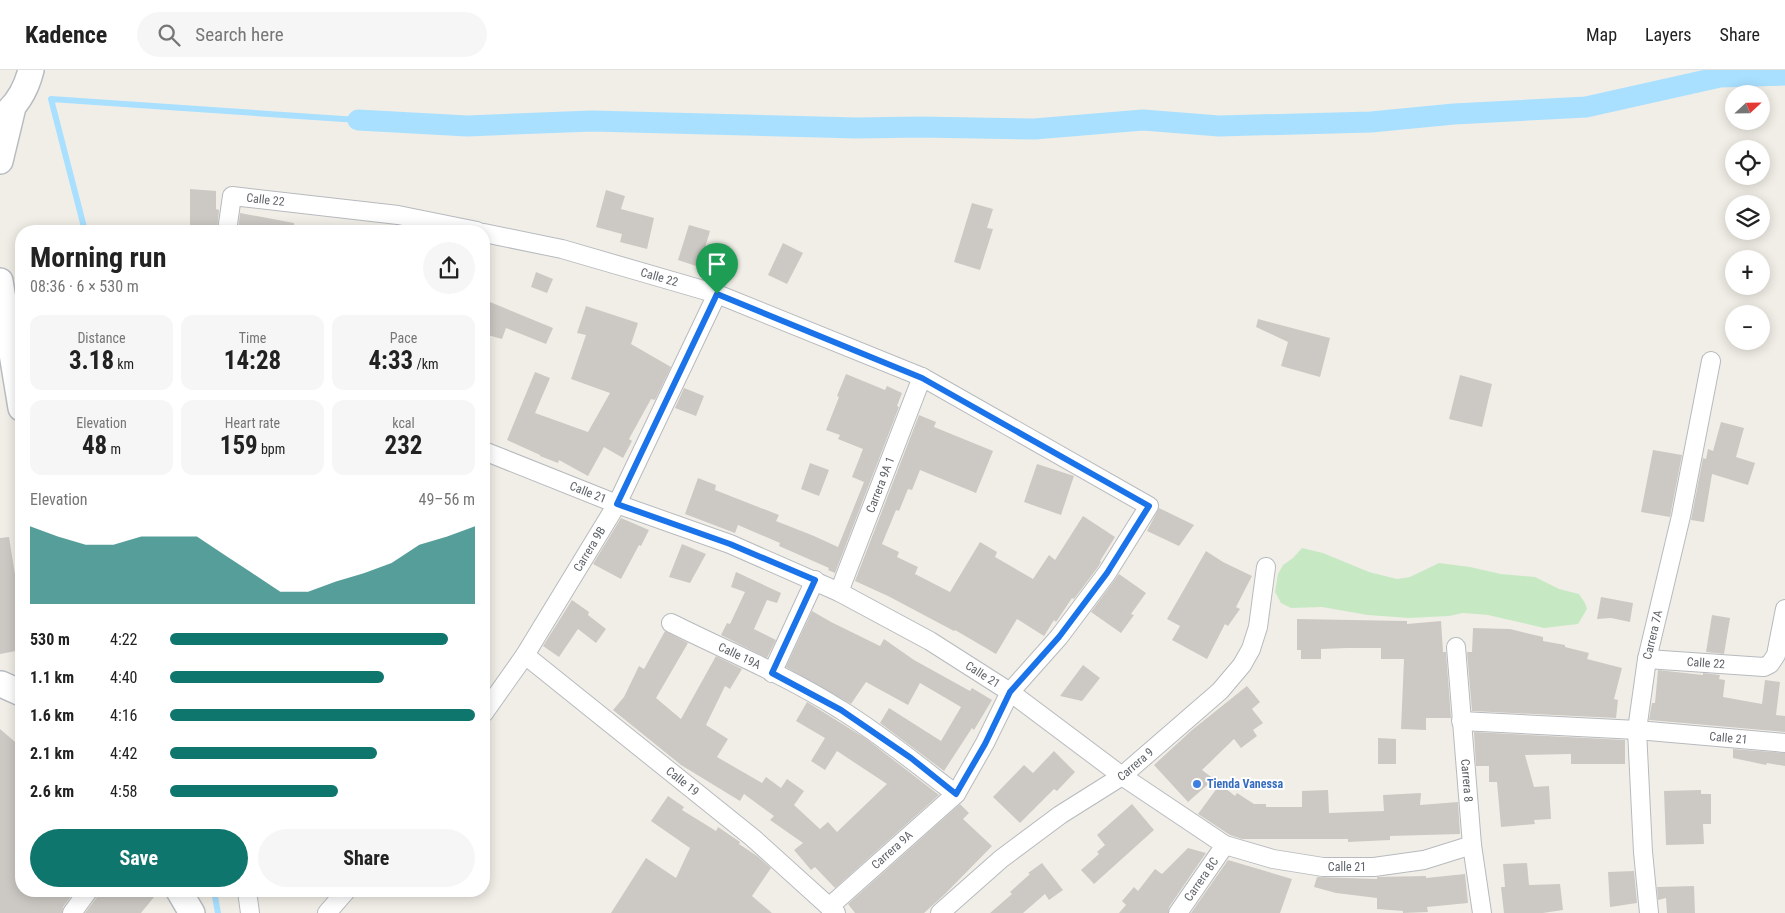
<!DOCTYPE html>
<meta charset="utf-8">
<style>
body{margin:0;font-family:"Roboto Condensed",sans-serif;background:#f6f6f6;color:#222;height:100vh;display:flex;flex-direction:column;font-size:19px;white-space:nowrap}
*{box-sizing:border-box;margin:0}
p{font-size:16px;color:#767676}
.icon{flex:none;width:28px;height:28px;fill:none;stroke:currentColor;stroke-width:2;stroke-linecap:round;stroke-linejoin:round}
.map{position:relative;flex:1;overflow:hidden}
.side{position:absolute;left:15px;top:155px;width:475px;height:672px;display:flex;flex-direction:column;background:#fff;border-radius:20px;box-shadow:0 2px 12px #0003}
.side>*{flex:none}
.needle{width:32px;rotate:68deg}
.tools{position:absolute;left:1725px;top:15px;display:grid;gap:10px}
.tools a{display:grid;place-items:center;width:45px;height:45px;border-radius:50%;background:#fff;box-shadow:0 2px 12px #0003;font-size:25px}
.pin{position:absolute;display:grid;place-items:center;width:42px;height:42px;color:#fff;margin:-51px -21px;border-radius:50% 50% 50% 0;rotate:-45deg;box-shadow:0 0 5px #0007}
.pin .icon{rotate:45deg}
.round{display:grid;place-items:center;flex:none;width:52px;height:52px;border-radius:26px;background:#f6f6f6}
.headline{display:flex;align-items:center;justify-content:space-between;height:85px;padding:0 15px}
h1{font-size:28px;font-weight:700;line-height:38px}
.figures{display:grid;grid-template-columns:repeat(3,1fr);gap:8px;height:85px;padding:5px 15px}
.figures div{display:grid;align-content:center;border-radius:12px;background:#f6f6f6;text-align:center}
.figures b{font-size:25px;font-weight:700}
.figures small{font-size:14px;font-weight:400}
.figures p{font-size:14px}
.chart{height:140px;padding:10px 15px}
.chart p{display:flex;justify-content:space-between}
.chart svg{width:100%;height:90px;margin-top:5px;fill:#0f766e;opacity:.7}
.primary-button{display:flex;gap:10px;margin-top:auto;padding:10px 15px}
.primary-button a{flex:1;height:58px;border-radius:30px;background:#0f766e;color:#fff;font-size:20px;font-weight:700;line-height:58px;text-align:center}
.primary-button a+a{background:#f6f6f6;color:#222}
ul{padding:0 15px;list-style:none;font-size:16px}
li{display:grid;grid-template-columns:80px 60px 1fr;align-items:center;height:38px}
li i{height:12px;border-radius:6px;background:#0f766e}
header{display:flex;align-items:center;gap:30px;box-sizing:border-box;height:70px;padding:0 25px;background:#fff;border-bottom:1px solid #e0e0e0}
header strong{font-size:24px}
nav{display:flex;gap:28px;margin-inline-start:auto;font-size:18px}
.search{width:350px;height:45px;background:#f6f6f6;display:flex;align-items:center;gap:12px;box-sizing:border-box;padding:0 18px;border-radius:28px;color:#767676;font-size:19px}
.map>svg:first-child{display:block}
</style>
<header>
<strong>Kadence</strong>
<div class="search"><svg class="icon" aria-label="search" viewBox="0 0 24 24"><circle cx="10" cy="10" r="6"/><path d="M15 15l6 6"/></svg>Search here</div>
<nav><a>Map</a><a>Layers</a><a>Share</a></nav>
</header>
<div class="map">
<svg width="1785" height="843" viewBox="0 0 1785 843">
<rect width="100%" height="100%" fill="#f1eee7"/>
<!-- green -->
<path fill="#c6e9c3" d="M1302,478L1323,483L1369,502L1397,509L1410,507L1439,493L1470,497L1501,504L1535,507L1559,519L1579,524L1585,533L1587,539L1578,554L1544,558L1488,545L1463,543L1449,546L1409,548L1368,545L1322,537L1291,538L1281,533L1275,522L1278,504L1283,495L1293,488Z"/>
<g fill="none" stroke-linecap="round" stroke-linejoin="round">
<!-- stream -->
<path stroke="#a9e0ff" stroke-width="6" d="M85,161L51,29L358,50
M214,821L218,843"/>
<!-- canal -->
<path stroke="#a9e0ff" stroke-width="21" d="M358,50L467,56L592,51L857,58L920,57L1034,59L1143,50L1219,56L1371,52L1454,44L1586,37L1720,7L1785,5"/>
</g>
<!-- building -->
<path fill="#ccc9c4" d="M190,119L216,121V139L219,140L217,161H190Z
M606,120L625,126L621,139L654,148L647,179L620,172L622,164L596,157Z
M972,133L993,139L987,158L993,159L980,200L954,192Z
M240,143L294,153V161H238Z
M689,155L710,161L699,197L678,190Z
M783,173L803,183L787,214L768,205Z
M536,202L553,209L547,223L531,217Z
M490,232L553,258L546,274L506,258L502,269L484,264V254Z
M586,236L638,253L631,274L671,297L655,330L651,329L629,369L632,371L623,388L604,377L588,406L559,390L558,393L540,386V385L507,370L535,302L550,308L535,343L588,362L610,323L571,309L586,265L577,263Z
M1258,249L1330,268L1320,307L1281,296L1288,272L1256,257Z
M846,304L885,320L887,316L902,323L897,336L899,337L835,503L828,500L829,498L779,476L780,473L738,455L735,463L685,444L698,408L716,415L715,420L779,445L776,451L814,466L838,477L864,412L852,407L863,379L838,369L840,365L826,360L839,327L837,326Z
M1460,305L1492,314L1482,357L1449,349Z
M684,318L704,326L696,346L675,338Z
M919,345L936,352L934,357L993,381L976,423L920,400L912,420L908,419L899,441L896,440L882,474L899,482L897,487L918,497L915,504L950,522L980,472L997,482L995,487L1033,509L1049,485L1055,490L1083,446L1115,467L1100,491L1101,492L1098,497L1074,529L1072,528L1056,552L1054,550L1044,566L1017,549L996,584L955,560L954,561L888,526L855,511Z
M1721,352L1744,358L1736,387L1755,393L1748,415L1712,404L1704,452L1691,450L1703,388L1706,389L1708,379L1713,381Z
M1653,380L1682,385L1670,447L1641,442Z
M810,393L829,400L819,426L801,419Z
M1037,394L1074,406L1061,445L1024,432Z
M1159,438L1194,455L1179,476L1147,461Z
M621,448L649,460L641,476L639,475L621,509L593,494Z
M9,467L21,542V580L0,584V468Z
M682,474L706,484L690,513L669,507Z
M1206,481L1223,492L1252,506L1236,537L1240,539L1228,556L1225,554L1207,589L1172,570L1180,556L1167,549Z
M736,502L781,523L777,533L767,530L754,559L776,570L767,588L721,565L727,553L730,554L745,522L731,517Z
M1119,504L1146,523L1131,544L1134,545L1121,563L1091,542Z
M1601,527L1633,533L1630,552L1611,548L1597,549Z
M572,530L589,542L588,545L606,559L596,573L578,559L559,587L543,576Z
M812,541L831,552L880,576L884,569L914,590L970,621L972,618L992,630L974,660L972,658L944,701L880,653L889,638L941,671L961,637L920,613L908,635L866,612L851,634L786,597Z
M1712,545L1730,548L1724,584L1706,582Z
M1297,549L1407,551V554L1441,551L1443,582H1446L1451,648H1426V660L1401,659L1404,589H1381V578H1347L1321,579V589H1301V580H1297Z
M1473,558L1510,559L1543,567V571L1565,575V577L1589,583L1587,589L1622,598L1614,629L1618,630L1616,648L1472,641L1467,582H1472Z
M665,561L688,573L656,628L681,649L716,586L742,599L730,619L725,616L706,655L728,669L717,687L762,713L766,707L781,718L787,709L804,721L794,735L820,759L828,752L837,762L887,714L837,681L825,700L811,691L825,668L796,651L807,632L865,668L939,725L835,818L815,797L811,800L794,780L803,773L770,750L774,746L744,724L740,731L681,695L613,640L624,627L639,596L644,599Z
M1083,595L1100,608L1082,631L1060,626Z
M1658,600L1703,605V603L1720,605L1719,609L1725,610L1723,627L1762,634L1765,610L1780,612L1776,645L1785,646V662L1649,650L1652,633H1655Z
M1247,616L1260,632L1252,639L1263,653L1253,660L1257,666L1241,678L1234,669L1202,700L1214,709L1188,732L1154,695L1192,660Z
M0,659L21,677V821H75L63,837L62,843H0Z
M1474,662L1625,670V694H1571V684L1525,685L1534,717L1549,716L1551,749L1534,750L1535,754L1501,757L1497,712H1489V696H1476Z
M1378,668L1396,669V694H1378Z
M1733,679L1785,683V696L1767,693L1766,695L1733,688Z
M1054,681L1075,702L1057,721L1054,719L1020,753L993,727L1024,695L1033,703Z
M1220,714L1235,726L1237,723L1254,734H1266V737H1302V721L1328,720L1329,743L1384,741L1383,725L1421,723L1420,735L1458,732L1460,764L1390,766V770L1348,772V769H1242L1230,765L1198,744Z
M1701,720V724H1711V754H1703L1704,774L1666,775L1664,721Z
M668,726L684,737L682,740L716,761L718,757L740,772L739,774L757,786L771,798L752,826L772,843H611L646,788L676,808L690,778L651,751Z
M960,734L969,743L963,749L992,776L945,824L924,843H855L848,834Z
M1132,734L1154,760L1094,814L1081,800L1099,784L1097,782L1105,775L1097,765Z
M1188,778L1206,783L1169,837L1168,843H1119L1126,835L1122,831L1134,817L1138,821L1155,799L1162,804Z
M1228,790L1292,809L1280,843H1191Z
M1042,793L1063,820L1049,830L1045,824L1023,843H990L1012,824L1010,822L1030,804L1028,803Z
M1527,793L1529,815L1560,814L1563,840L1543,843H1504L1501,817H1505L1503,794Z
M1634,801L1637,833L1610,837L1608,802Z
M1465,804L1468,833L1427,837L1428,842L1403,843V841L1377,839V828L1336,823L1314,817L1317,807L1377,809V807L1426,806V808Z
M1694,816L1695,843H1667L1666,828L1658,830L1657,817Z
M98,821H159L141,843H85L97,827Z"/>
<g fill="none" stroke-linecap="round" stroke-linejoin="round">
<!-- street casing -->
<g stroke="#b7babe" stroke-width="20">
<g id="street">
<path id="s1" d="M227,161L232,126L398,145L477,161"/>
<path id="s2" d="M484,163L562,179L717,224L922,307L1149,436L1107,503L1059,567L1010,622L985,673L956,724L829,837"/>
<path id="s3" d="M484,381L617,434L730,474L839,522L930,571L1010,622L1122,706L1225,775L1273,789L1323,797H1374L1424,790L1472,775"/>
<path id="s4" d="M839,522L922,307"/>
<path id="s5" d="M671,553C727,581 788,606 841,640C882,665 917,695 956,724"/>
<path id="s6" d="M1456,577L1472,775L1482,843"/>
<path id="s7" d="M525,585L753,768L836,843"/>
<path id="s8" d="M1647,589L1764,597L1770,594L1776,585L1785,539"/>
<path d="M772,603L815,510"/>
<path id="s9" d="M484,643L525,585L617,434L717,224"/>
<path id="s10" d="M1461,651L1637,660L1785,673"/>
<path d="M247,821L250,843"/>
<path d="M72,843L88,821"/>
<path d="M327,843L346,821"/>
<path id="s11" d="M940,843L1001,789L1060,745L1122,706L1220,621L1242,595L1251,579L1258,557L1266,497"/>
<path id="s12" d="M1178,843L1225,775"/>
<path id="s13" d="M1649,843L1643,782L1637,660L1647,589L1681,446L1711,291"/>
</g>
</g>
<!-- secondary casing -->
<g stroke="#b8bcc1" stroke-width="28">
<path id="secondary" d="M0,48C17,36 26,20 31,0
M0,91L13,37
M0,211L21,338
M1,614L21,623
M179,821L192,843"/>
</g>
<!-- street -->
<use href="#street" stroke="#fff" stroke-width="18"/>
<!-- secondary -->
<use href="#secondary" stroke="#fff" stroke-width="25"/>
</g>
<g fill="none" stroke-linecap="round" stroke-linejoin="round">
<!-- route casing -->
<g stroke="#fff" stroke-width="10">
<path id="route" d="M717,224L922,308L1149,436L1107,503L1059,567L1010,622L985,674L956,724L911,688L841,640L772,603L815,510L730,474L617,434Z"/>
</g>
<!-- route -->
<use href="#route" stroke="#1a73e8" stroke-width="6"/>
</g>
<!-- markers -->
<circle fill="#3f7fe0" stroke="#fff" stroke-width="2" cx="1197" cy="714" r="5"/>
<g text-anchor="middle" stroke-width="4" stroke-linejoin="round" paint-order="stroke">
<!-- street labels -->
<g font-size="12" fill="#5e6368" stroke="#fff">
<text dy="4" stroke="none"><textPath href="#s1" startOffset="69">Calle 22</textPath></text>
<text dy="4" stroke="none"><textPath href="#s2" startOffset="181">Calle 22</textPath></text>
<text dy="4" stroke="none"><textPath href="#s4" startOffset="115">Carrera 9A 1</textPath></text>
<text dy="4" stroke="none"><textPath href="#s3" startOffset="112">Calle 21</textPath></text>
<text dy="4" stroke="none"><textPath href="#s9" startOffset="195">Carrera 9B</textPath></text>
<text dy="4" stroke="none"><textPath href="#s13" startOffset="280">Carrera 7A</textPath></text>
<text dy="4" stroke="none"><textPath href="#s5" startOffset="76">Calle 19A</textPath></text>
<text dy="4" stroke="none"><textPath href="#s8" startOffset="59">Calle 22</textPath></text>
<text dy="4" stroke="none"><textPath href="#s3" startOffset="548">Calle 21</textPath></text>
<text dy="4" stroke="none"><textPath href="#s10" startOffset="268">Calle 21</textPath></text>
<text dy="4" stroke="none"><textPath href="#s11" startOffset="246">Carrera 9</textPath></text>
<text dy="4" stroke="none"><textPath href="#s6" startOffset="134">Carrera 8</textPath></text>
<text dy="4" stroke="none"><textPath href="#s7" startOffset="202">Calle 19</textPath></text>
<text transform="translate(892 780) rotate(-42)" y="4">Carrera 9A</text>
<text dy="4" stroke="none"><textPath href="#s3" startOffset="969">Calle 21</textPath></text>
<text dy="4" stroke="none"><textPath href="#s12" startOffset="41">Carrera 8C</textPath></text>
</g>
<!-- shop labels -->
<g font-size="12" font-weight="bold" fill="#366cbe" stroke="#fff" text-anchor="start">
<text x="1207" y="718">Tienda Vanessa</text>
</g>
</g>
</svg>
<div class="tools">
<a><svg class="needle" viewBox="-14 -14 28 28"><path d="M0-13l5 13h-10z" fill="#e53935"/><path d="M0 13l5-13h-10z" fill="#767676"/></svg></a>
<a><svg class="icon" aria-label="locate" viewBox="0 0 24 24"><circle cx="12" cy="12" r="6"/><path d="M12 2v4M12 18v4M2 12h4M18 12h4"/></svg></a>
<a><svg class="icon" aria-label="layers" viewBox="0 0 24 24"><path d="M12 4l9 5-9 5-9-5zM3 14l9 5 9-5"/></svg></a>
<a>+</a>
<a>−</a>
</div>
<div class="pin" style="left:717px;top:224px;background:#1e9e55"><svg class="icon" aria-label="arrive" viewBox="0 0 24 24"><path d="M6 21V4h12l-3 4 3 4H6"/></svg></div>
<section class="side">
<div class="headline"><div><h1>Morning run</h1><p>08:36 · 6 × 530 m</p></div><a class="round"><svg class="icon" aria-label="share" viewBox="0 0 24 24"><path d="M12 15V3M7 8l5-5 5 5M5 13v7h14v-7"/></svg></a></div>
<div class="figures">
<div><p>Distance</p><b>3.18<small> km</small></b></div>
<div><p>Time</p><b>14:28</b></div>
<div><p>Pace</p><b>4:33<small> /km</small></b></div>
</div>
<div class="figures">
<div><p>Elevation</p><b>48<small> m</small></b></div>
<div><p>Heart rate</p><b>159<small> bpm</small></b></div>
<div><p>kcal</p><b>232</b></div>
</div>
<div class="chart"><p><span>Elevation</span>49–56 m</p>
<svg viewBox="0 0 160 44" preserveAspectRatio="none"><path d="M0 44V6L10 11L20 15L30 15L40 11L50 11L60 11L70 20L80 29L90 38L100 38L110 33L120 29L130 24L140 15L150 11L160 6V44z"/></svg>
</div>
<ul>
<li><b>530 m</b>4:22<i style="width:91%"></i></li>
<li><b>1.1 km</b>4:40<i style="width:70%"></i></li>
<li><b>1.6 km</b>4:16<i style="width:100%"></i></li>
<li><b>2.1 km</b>4:42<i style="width:68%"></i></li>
<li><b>2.6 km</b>4:58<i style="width:55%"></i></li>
</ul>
<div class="primary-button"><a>Save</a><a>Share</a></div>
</section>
</div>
